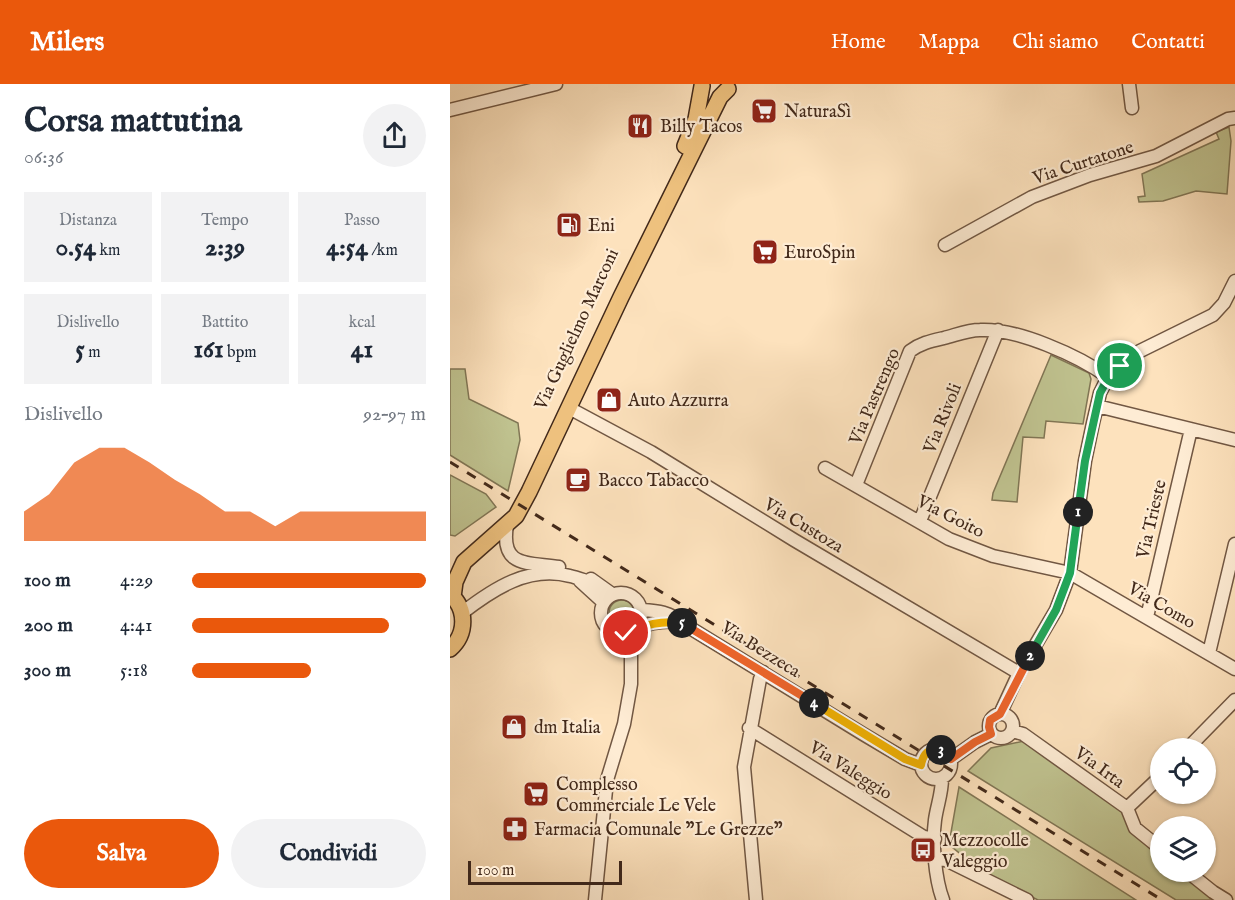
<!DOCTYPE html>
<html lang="it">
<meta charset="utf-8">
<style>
body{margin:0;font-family:"IM FELL English",serif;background:#f2f2f3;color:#1f2937;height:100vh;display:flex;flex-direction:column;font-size:22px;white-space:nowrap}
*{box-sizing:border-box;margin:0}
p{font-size:20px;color:#747a83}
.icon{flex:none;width:33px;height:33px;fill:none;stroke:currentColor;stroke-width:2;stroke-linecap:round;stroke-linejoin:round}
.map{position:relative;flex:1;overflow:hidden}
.details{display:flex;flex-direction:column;background:#fff;width:450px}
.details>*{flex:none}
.controls{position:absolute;left:700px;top:654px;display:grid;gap:12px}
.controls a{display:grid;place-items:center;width:66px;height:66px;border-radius:50%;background:#fff;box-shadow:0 2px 4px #0004;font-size:30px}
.scale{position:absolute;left:18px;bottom:15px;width:154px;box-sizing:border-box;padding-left:6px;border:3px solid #42291a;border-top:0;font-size:16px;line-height:21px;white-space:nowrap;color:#42291a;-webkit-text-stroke:4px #feecd4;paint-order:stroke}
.pin{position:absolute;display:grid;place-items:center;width:51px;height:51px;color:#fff;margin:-26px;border:3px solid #fff;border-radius:50%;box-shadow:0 2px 6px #0007}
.km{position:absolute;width:30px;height:30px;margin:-15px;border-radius:50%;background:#222;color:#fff;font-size:16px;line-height:30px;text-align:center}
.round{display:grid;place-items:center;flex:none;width:63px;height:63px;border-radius:32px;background:#f2f2f3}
.head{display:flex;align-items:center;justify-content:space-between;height:102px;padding:0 24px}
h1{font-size:33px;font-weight:700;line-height:45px}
.figures{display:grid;grid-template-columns:repeat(3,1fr);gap:9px;height:102px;padding:6px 24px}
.figures div{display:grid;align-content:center;border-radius:0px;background:#f2f2f3;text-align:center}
.figures b{font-size:26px;font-weight:700}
.figures small{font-size:16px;font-weight:400}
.figures p{font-size:16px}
.chart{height:168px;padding:12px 24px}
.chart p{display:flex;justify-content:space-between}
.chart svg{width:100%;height:108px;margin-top:6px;fill:#ea580c;opacity:.7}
.primary-button{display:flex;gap:12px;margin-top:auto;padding:12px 24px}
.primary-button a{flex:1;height:69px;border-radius:36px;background:#ea580c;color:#fff;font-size:24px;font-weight:700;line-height:69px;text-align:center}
.primary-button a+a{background:#f2f2f3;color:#1f2937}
ul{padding:0 24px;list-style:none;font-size:20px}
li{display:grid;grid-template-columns:96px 72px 1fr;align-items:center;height:45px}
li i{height:15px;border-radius:8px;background:#ea580c}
header{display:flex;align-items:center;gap:36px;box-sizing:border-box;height:84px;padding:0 30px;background:#ea580c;color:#fff}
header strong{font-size:28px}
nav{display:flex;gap:33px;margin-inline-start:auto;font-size:21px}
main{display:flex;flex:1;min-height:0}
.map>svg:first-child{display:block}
</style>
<header>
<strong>Milers</strong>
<nav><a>Home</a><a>Mappa</a><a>Chi siamo</a><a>Contatti</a></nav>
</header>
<main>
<section class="details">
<div class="head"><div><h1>Corsa mattutina</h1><p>06:36</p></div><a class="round"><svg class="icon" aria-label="share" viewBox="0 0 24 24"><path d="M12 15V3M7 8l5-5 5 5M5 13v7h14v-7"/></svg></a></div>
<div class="figures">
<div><p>Distanza</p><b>0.54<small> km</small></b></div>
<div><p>Tempo</p><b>2:39</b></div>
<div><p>Passo</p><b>4:54<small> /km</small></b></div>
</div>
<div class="figures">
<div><p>Dislivello</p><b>5<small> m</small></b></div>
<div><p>Battito</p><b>161<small> bpm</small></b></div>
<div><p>kcal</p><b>41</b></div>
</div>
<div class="chart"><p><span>Dislivello</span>92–97 m</p>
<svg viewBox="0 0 160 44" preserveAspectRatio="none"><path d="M0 44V32L10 25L20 12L30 6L40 6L50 12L60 19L70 25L80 32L90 32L100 38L110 32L120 32L130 32L140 32L150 32L160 32V44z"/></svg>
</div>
<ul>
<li><b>100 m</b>4:29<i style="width:100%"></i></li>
<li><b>200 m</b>4:41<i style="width:84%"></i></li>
<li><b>300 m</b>5:18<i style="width:51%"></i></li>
</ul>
<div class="primary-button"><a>Salva</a><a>Condividi</a></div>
</section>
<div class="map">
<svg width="785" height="816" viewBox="0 0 785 816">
<rect width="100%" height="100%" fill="#fde2bd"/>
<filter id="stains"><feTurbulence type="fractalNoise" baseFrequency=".00333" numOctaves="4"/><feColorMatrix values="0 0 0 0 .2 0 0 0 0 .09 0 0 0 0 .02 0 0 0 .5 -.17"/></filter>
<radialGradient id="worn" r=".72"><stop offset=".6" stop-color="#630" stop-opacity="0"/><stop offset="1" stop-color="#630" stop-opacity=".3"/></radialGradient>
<!-- green -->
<path fill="#c0c390" stroke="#817655" stroke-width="1.5" d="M779,43L781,57L777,110L746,107L713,117L689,118L688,113L695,112L692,90L769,55L766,48Z
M601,271L639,289L641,295L633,340L596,337L594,354L573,353L567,418L542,416L543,409Z
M0,285H15L19,315L68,339L70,356L58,407L0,371Z
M0,391L36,410L46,423L5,452L0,451Z
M159 529a13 13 0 1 1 26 0a13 13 0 1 1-26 0Z
M574,657L673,728L681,746L711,771V788H731L767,816H726L518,687L541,664Z
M509,703L686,816H588L534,789L502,763L500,754Z"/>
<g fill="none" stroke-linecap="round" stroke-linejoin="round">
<!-- minor casing -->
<g stroke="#715743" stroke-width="15">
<path id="minor" d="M679,0L682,24
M0,26L106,0
M495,161L582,113L640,91L706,72L778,35L785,34
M647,322L785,356
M119,324L201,368L344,456L569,589
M375,384L499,455L543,472L620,489L785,585
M406,401L460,267C471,259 481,257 494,254C506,251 518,246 530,246C567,244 629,272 658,293
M470,437L548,246
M57,441C50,484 77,478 109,483
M141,495L162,510
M130,497L153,518
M151 529a20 20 0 1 1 40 0a20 20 0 1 1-40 0Z
M192,526C208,527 220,528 232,539L413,650L455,675L471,681
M12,529C43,505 79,481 120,492C129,494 138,498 147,500
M697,533L741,345
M185,544C200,539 213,536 228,538
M759,569L785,460
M539 642a12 12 0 1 1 24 0a12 12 0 1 1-24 0Z
M550,630L569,589L606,526L620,489L635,377L643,339L650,309L658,293L690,267L763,231L774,219L785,197
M299,644L474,753L485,755
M562,647L573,650L677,724
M738,664L785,616
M471 680a15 15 0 1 1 30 0a15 15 0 1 1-30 0Z
M501,675L525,658L541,650
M492,694C492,710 487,721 485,736C482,758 485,795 493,816
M677,724L685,744L711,765
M677,724L711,692
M486,775L496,776L577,816
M738,788L763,808L776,816
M145,816L157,696L174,640L181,600V547
M306,816L294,683L310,595L313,588"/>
</g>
<!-- major casing -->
<g stroke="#42291a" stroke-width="18">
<path id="major" d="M235,62L246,35L252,2
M0,510C17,525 17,550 0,565
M3,513L5,498L14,478L66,432L79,408L171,213L270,13L278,5"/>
</g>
<!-- minor -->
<use href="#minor" stroke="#feecd4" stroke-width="12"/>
<!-- major -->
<use href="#major" stroke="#eec17e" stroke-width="15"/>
<!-- rail -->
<path stroke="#42291a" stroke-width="3" stroke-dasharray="10 10" stroke-linecap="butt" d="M0,378L712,816"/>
</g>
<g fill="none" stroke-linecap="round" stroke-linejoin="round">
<!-- split-1 casing -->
<g stroke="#fff" stroke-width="12">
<path id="split-1" d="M628,428L635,377L650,309L658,294L670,282"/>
</g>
<!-- split-2 casing -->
<g stroke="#fff" stroke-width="12">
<path id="split-2" d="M580,572L606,526L620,489L628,428"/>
</g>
<!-- split-3 casing -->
<g stroke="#fff" stroke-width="12">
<path id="split-3" d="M491,666L498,670L501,675L525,658L541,650L539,643L540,636L550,630L580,572"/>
</g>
<!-- split-4 casing -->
<g stroke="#fff" stroke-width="12">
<path id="split-4" d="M364,619L455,675L471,681C473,670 479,663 491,666"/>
</g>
<!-- split-5 casing -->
<g stroke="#fff" stroke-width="12">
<path id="split-5" d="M232,539L364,619"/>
</g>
<!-- split-6 casing -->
<g stroke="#fff" stroke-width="12">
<path id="split-6" d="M176,549C196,541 210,536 232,539"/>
</g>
<!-- split-1 -->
<use href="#split-1" stroke="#22a559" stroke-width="8"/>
<!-- split-2 -->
<use href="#split-2" stroke="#22a559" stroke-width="8"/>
<!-- split-3 -->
<use href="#split-3" stroke="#f0652b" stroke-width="8"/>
<!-- split-4 -->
<use href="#split-4" stroke="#f5b400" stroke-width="8"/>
<!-- split-5 -->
<use href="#split-5" stroke="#f0652b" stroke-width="8"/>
<!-- split-6 -->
<use href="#split-6" stroke="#f5b400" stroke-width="8"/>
</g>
<!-- icons -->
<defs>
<g id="supermarket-square" transform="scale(1.35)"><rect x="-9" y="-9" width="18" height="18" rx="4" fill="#8f2418" stroke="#feecd4"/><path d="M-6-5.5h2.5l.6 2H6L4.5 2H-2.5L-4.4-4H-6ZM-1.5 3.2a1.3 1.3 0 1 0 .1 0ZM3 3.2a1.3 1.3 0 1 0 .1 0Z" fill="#fff"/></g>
<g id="restaurant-square" transform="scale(1.35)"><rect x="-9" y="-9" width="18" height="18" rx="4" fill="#8f2418" stroke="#feecd4"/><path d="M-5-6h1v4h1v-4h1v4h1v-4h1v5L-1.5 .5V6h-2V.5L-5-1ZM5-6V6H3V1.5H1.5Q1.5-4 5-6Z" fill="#fff"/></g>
<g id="fuel-square" transform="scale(1.35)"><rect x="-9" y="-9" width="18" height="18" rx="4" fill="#8f2418" stroke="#feecd4"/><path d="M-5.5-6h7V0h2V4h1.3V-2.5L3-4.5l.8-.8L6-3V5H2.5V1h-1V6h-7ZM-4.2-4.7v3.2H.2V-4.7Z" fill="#fff"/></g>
<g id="shop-square" transform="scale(1.35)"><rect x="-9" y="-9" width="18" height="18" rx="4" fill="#8f2418" stroke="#feecd4"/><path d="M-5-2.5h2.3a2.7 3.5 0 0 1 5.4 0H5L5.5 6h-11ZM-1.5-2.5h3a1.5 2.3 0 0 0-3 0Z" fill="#fff"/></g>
<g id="cafe-square" transform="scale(1.35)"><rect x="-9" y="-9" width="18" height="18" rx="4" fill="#8f2418" stroke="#feecd4"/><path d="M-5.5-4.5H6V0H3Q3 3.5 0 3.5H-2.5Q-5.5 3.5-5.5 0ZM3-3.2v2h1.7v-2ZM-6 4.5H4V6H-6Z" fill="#fff"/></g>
<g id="pharmacy-square" transform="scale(1.35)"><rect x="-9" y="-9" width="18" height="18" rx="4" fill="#8f2418" stroke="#feecd4"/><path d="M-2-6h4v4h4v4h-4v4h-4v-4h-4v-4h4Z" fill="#fff"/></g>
<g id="bus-square" transform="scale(1.35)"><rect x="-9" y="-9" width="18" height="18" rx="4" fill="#8f2418" stroke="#feecd4"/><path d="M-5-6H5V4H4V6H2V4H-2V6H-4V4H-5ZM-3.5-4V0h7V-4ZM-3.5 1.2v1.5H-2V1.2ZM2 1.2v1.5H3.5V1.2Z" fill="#fff"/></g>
</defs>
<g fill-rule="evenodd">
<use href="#supermarket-square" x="314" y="27"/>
<use href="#restaurant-square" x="190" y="42"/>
<use href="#fuel-square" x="119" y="141"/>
<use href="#supermarket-square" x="315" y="168"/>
<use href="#shop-square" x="159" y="316"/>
<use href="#cafe-square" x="128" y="396"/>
<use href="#shop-square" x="64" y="643"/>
<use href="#supermarket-square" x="86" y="710"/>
<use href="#pharmacy-square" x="65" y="745"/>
<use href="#bus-square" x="473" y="766"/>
</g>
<g text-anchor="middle" stroke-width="4.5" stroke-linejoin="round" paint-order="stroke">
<!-- poi labels -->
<g font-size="18" fill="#42291a" stroke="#feecd4" text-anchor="start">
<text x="334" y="33">NaturaSì</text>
<text x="210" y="48">Billy Tacos</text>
<text x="138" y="147">Eni</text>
<text x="334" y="174">EuroSpin</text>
<text x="178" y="322">Auto Azzurra</text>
<text x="148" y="402">Bacco Tabacco</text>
<text x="84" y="649">dm Italia</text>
<text x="106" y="706">Complesso<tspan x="106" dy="21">Commerciale Le Vele</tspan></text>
<text x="84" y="751">Farmacia Comunale "Le Grezze"</text>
<text x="492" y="762">Mezzocolle<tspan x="492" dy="21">Valeggio</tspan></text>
</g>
<!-- street labels -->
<g font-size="18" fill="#42291a" stroke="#feecd4">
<text transform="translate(633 78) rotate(-18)" y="6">Via Curtatone</text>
<text transform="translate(126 245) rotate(-65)" y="6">Via Guglielmo Marconi</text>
<text transform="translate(424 312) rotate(-67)" y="6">Via Pastrengo</text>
<text transform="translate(492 334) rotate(-68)" y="6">Via Rivoli</text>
<text transform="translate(501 432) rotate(27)" y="6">Via Goito</text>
<text transform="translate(701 435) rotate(-77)" y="6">Via Trieste</text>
<text transform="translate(354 441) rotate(31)" y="6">Via Custoza</text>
<text transform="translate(712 521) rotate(30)" y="6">Via Como</text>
<text transform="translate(311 565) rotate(32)" y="6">Via Bezzeca</text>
<text transform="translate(650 683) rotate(36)" y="6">Via Irta</text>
<text transform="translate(401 686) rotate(32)" y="6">Via Valeggio</text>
</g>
</g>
<rect width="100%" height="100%" filter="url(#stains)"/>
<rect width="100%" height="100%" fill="url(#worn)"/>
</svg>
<div class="controls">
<a><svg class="icon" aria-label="locate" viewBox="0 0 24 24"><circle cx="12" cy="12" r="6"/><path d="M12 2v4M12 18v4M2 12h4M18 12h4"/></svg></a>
<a><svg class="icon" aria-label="layers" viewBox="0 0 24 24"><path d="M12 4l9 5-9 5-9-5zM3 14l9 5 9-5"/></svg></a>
</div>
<div class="scale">100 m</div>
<div class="pin" style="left:670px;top:282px;background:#1e9e55"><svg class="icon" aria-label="arrive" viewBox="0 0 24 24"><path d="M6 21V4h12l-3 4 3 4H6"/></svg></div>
<div class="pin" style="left:176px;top:549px;background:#d93025"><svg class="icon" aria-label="check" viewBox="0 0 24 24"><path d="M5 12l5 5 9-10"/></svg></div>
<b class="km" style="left:628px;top:428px">1</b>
<b class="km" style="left:580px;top:572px">2</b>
<b class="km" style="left:491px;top:666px">3</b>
<b class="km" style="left:364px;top:619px">4</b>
<b class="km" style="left:232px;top:539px">5</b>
</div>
</main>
